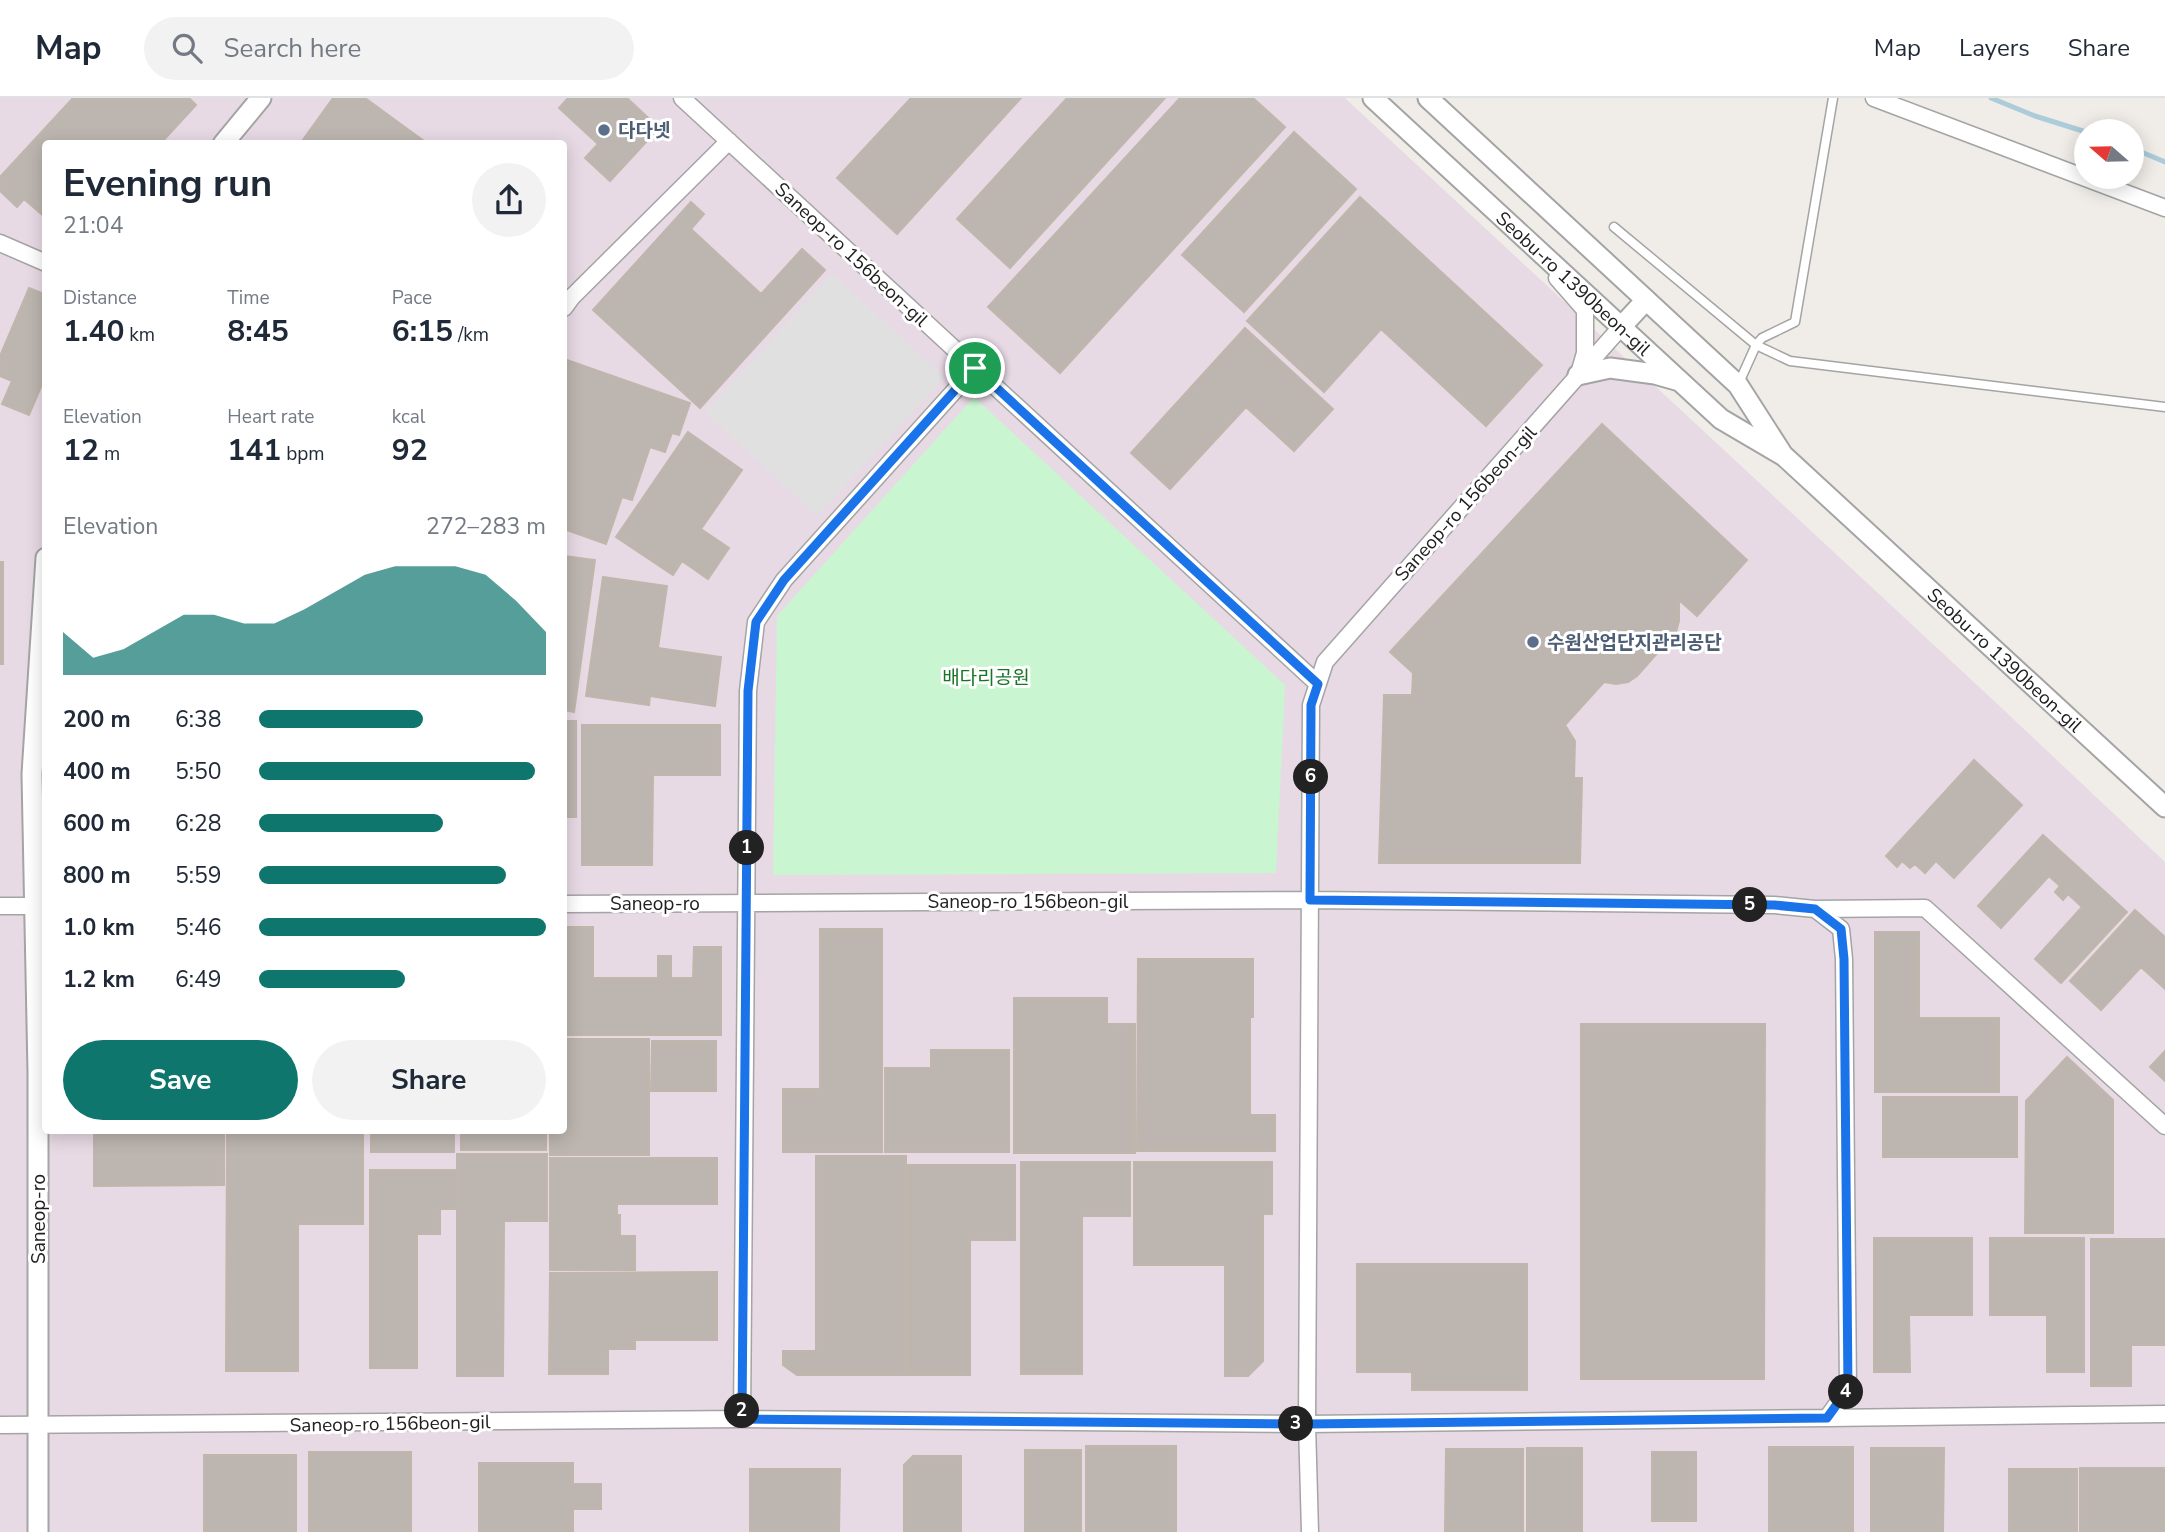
<!DOCTYPE html>
<meta charset="utf-8">
<style>
body{margin:0;font-family:"Nunito Sans","Noto Sans KR",sans-serif;background:#f2f2f3;color:#1f2937;height:100vh;display:flex;flex-direction:column;font-size:26px;white-space:nowrap}
*{box-sizing:border-box;margin:0}
p{font-size:23px;color:#747a83}
.icon{flex:none;width:38px;height:38px;fill:none;stroke:currentColor;stroke-width:2;stroke-linecap:round;stroke-linejoin:round}
.map{position:relative;flex:1;overflow:hidden}
.drawer{position:absolute;left:42px;top:42px;width:525px;height:994px;display:flex;flex-direction:column;background:#fff;border-radius:7px;box-shadow:0 4px 18px #0003}
.drawer>*{flex:none}
.needle{width:46px;rotate:290deg}
.fabs{position:absolute;left:2074px;top:21px;display:grid;gap:14px}
.fabs a{display:grid;place-items:center;width:70px;height:70px;border-radius:50%;background:#fff;box-shadow:0 4px 18px #0003;font-size:35px}
.pin{position:absolute;display:grid;place-items:center;width:60px;height:60px;color:#fff;margin:-30px;border:4px solid #fff;border-radius:50%;box-shadow:0 2px 7px #0007}
.km{position:absolute;width:35px;height:35px;margin:-18px;border-radius:50%;background:#222;color:#fff;font-size:19px;line-height:35px;text-align:center}
.round{display:grid;place-items:center;flex:none;width:74px;height:74px;border-radius:37px;background:#f2f2f3}
.head{display:flex;align-items:center;justify-content:space-between;height:119px;padding:0 21px}
h1{font-size:38px;font-weight:700;line-height:52px}
.figures{display:grid;grid-template-columns:repeat(3,1fr);gap:10px;height:119px;padding:7px 21px}
.figures div{display:grid;align-content:center}
.figures b{font-size:30px;font-weight:700}
.figures small{font-size:19px;font-weight:400}
.figures p{font-size:19px}
.chart{height:196px;padding:14px 21px}
.chart p{display:flex;justify-content:space-between}
.chart svg{width:100%;height:126px;margin-top:7px;fill:#0f766e;opacity:.7}
.primary-button{display:flex;gap:14px;margin-top:auto;padding:14px 21px}
.primary-button a{flex:1;height:80px;border-radius:42px;background:#0f766e;color:#fff;font-size:28px;font-weight:700;line-height:80px;text-align:center}
.primary-button a+a{background:#f2f2f3;color:#1f2937}
ul{padding:0 21px;list-style:none;font-size:23px}
li{display:grid;grid-template-columns:112px 84px 1fr;align-items:center;height:52px}
li i{height:18px;border-radius:9px;background:#0f766e}
header{display:flex;align-items:center;gap:42px;box-sizing:border-box;height:98px;padding:0 35px;background:#fff;border-bottom:2px solid #e0e1e3}
header strong{font-size:33px}
nav{display:flex;gap:38px;margin-inline-start:auto;font-size:24px}
.search{width:490px;height:63px;background:#f2f2f3;display:flex;align-items:center;gap:18px;box-sizing:border-box;padding:0 24px;border-radius:38px;color:#747a83;font-size:26px}
.map>svg:first-child{display:block}
</style>
<header>
<strong>Map</strong>
<div class="search"><svg class="icon" aria-label="search" viewBox="0 0 24 24"><circle cx="10" cy="10" r="6"/><path d="M15 15l6 6"/></svg>Search here</div>
<nav><a>Map</a><a>Layers</a><a>Share</a></nav>
</header>
<div class="map">
<svg width="2165" height="1434" viewBox="0 0 2165 1434">
<rect width="100%" height="100%" fill="#f0ede8"/>
<!-- industrial -->
<path fill="#e8dae5" fill-rule="evenodd" d="M0,0H1345L2006,614L2165,764V1434H0ZM46,46H564V1032H46Z"/>
<!-- park -->
<path fill="#c9f5d0" d="M974,299L1285,587L1276,775L773,777L777,518Z"/>
<!-- parking -->
<path fill="#e0e0e0" d="M832,176L944,279L817,418L705,314Z"/>
<g fill="none" stroke-linecap="round" stroke-linejoin="round">
<!-- stream -->
<path stroke="#acccd9" stroke-width="5" d="M1991,0L2035,18L2086,34
M2132,50L2165,64"/>
</g>
<!-- building -->
<path fill="#bdb6b0" stroke="#c0b6ab" stroke-width="2" d="M73,0H189L196,7L160,46H46V120L24,101L17,109L0,93V79Z
M333,0H365L428,46H300Z
M568,0H627L659,30L610,83L585,60L598,46L559,10Z
M911,0H1021L897,136L837,80Z
M1067,0H1165L1010,170L957,121Z
M1180,0H1253L1285,29L1060,275L988,209Z
M1294,34L1356,91L1244,214L1182,157Z
M1360,99L1542,267L1486,328L1381,231L1324,294L1247,223Z
M691,104L704,116L691,131L761,196L802,151L825,172L700,310L593,212Z
M29,190L46,197V277L29,317L2,306L12,283L0,278V258Z
M1245,230L1333,311L1294,353L1246,309L1170,391L1131,355Z
M564,261L690,305L679,337L672,335L665,354L650,349L632,402L622,399L606,446L564,431Z
M1602,326L1747,462L1697,518L1679,502V523L1676,534L1637,578L1628,584L1616,586L1604,584L1565,627L1575,643L1574,680H1582L1580,765H1379L1384,597H1412L1413,575L1390,554Z
M688,334L742,372L701,431L729,450L708,481L682,463L673,477L616,439Z
M564,458L595,462L574,614L564,612Z
M0,464H3V566H0Z
M603,479L667,488L658,550L721,559L715,608L650,598L649,607L586,598Z
M564,623H576V719H564Z
M582,627H720V677H653L652,767H582Z
M1974,662L2022,707L1954,780L1936,763L1925,775L1915,766L1910,770L1902,763L1897,769L1886,758Z
M2043,737L2127,814L2061,885L2035,861L2082,809L2068,796L2063,802L2055,794L2060,788L2049,778L2001,830L1978,808Z
M2135,812L2165,839V891L2141,869L2101,912L2070,883Z
M564,829H593V880H658V858H671V880H693L694,849H721V937H564Z
M820,831H882V1054H783V991H820Z
M1875,834H1919V920H1999V994H1875Z
M1138,861H1253V919H1250V1017H1275V1053H1137Z
M1014,900H1107V926H1135V1055H1014Z
M1581,926H1765L1764,1281H1581Z
M564,941H649V1057H550V1032H564Z
M652,943H716V993H651Z
M931,952H1009V1054H885V970H931Z
M2165,953V983L2150,969Z
M2067,959L2113,1002V1135H2025L2026,1003Z
M1883,999H2017V1059H1883Z
M94,1032H224V1087L94,1088Z
M227,1032H363V1126H298V1273H226Z
M371,1032H454V1054H371Z
M461,1032H546V1052H461Z
M457,1056H547V1123H504L503,1278H457Z
M816,1058H906V1277H797L783,1267V1253H816Z
M550,1060H717V1106H617V1117H620V1138H635V1172H550Z
M1021,1064H1130V1118H1082V1276H1021Z
M1134,1064H1272V1116H1263V1263L1248,1278H1225V1167H1134Z
M908,1067H1015V1142H970V1277H908Z
M370,1072H457V1111H440V1136H417V1270H370Z
M1874,1140H1972V1217H1909L1910,1274H1874Z
M1990,1140H2084V1274H2047V1217H1990Z
M2091,1141H2165V1247H2131V1288H2091Z
M1357,1166H1527V1292H1412V1274H1357Z
M717,1174V1242H635V1251H608V1276H549L550,1175Z
M1086,1348H1176V1434H1086Z
M1769,1349H1853V1434H1769Z
M1527,1350H1582V1434H1527Z
M1871,1350H1944L1943,1434H1871Z
M1446,1351H1523V1434H1445Z
M1025,1352H1081V1434H1025Z
M309,1354H411V1434H309Z
M1652,1354H1696V1423H1652Z
M204,1357H296V1434H204Z
M913,1358H961V1434H904V1367Z
M479,1365H573V1386H601V1411H573V1434H479Z
M2080,1370H2165V1434H2080Z
M750,1371H840L839,1434H750Z
M2009,1371H2077V1434H2009Z"/>
<g fill="none" stroke-linecap="round" stroke-linejoin="round">
<!-- service casing -->
<g stroke="#a4a4a4" stroke-width="11">
<path id="service" d="M1614,129L1756,247L1790,263L2165,309
M1738,287L1756,247L1762,240L1795,224L1833,0"/>
</g>
<!-- minor casing -->
<g stroke="#a4a4a4" stroke-width="19">
<path id="minor" d="M682,0L1318,586
M1874,0L2165,110
M0,145L46,165
M1557,180L1585,212V255L1580,272
M564,210L572,199L729,43
M0,808H46
M1815,811L1925,810L2165,1028
M1827,1320L2165,1316
M742,1321L748,593L756,524L784,482L975,270
M0,1327L742,1321L1307,1326L1827,1320L1848,1291L1844,861L1841,831L1815,811L1774,807L1310,802L564,806
M1310,1434L1307,1326L1311,607L1325,564L1621,229"/>
</g>
<!-- tertiary casing -->
<g stroke="#a4a4a4" stroke-width="23">
<g id="tertiary">
<path id="s1" d="M1373,0L1721,321L1784,358L2165,709"/>
<path d="M1428,0L1738,287L1781,354"/>
<path d="M223,46L261,0"/>
<path d="M1621,229L1646,202"/>
<path d="M1578,277L1610,270L1655,276L1676,282"/>
<path d="M38,1434V975L32,676L46,460"/>
</g>
</g>
<!-- service -->
<use href="#service" stroke="#fff" stroke-width="8"/>
<!-- minor -->
<use href="#minor" stroke="#fff" stroke-width="16"/>
<!-- tertiary -->
<use href="#tertiary" stroke="#fff" stroke-width="19"/>
</g>
<g fill="none" stroke-linecap="round" stroke-linejoin="round">
<!-- route casing -->
<g stroke="#fff" stroke-width="14">
<path id="route" d="M975,270L1318,586L1311,607L1310,802L1774,807L1815,811L1841,831L1844,861L1848,1291L1827,1320L1307,1326L742,1321L748,593L756,524L784,482Z"/>
</g>
<!-- route -->
<use href="#route" stroke="#1a73e8" stroke-width="9"/>
</g>
<!-- markers -->
<g fill="#5c6f8a" stroke="#fff" stroke-width="2.5">
<circle cx="604" cy="32" r="7"/>
<circle cx="1533" cy="544" r="7"/>
</g>
<g text-anchor="middle" stroke-width="6" stroke-linejoin="round" paint-order="stroke">
<!-- service labels -->
<g font-size="19" font-weight="bold" fill="#4e5e75" stroke="#fff" text-anchor="start">
<text x="618" y="39">다다넷</text>
<text x="1547" y="551">수원산업단지관리공단</text>
</g>
<!-- street labels -->
<g font-size="19" fill="#202020" stroke="#fff">
<text transform="translate(852 156) rotate(43)" y="7">Saneop-ro 156beon-gil</text>
<text dy="7" stroke="none"><textPath href="#s1" startOffset="273">Seobu-ro 1390beon-gil</textPath></text>
<text transform="translate(1465 405) rotate(-48)" y="7">Saneop-ro 156beon-gil</text>
<text dy="7" stroke="none"><textPath href="#s1" startOffset="847">Seobu-ro 1390beon-gil</textPath></text>
<text x="1028" y="810">Saneop-ro 156beon-gil</text>
<text x="655" y="812">Saneop-ro</text>
<text transform="translate(38 1121) rotate(-90)" y="7">Saneop-ro</text>
<text transform="translate(390 1325) rotate(-1)" y="7">Saneop-ro 156beon-gil</text>
</g>
<!-- park labels -->
<g font-size="19" fill="#177625" stroke="#fff">
<text x="986" y="586">배다리공원</text>
</g>
</g>
</svg>
<div class="fabs">
<a><svg class="needle" viewBox="-14 -14 28 28"><path d="M0-13l5 13h-10z" fill="#e53935"/><path d="M0 13l5-13h-10z" fill="#747a83"/></svg></a>
</div>
<div class="pin" style="left:975px;top:270px;background:#1e9e55"><svg class="icon" aria-label="arrive" viewBox="0 0 24 24"><path d="M6 21V4h12l-3 4 3 4H6"/></svg></div>
<b class="km" style="left:747px;top:750px">1</b>
<b class="km" style="left:742px;top:1313px">2</b>
<b class="km" style="left:1296px;top:1326px">3</b>
<b class="km" style="left:1846px;top:1294px">4</b>
<b class="km" style="left:1750px;top:807px">5</b>
<b class="km" style="left:1311px;top:679px">6</b>
<section class="drawer">
<div class="head"><div><h1>Evening run</h1><p>21:04</p></div><a class="round"><svg class="icon" aria-label="share" viewBox="0 0 24 24"><path d="M12 15V3M7 8l5-5 5 5M5 13v7h14v-7"/></svg></a></div>
<div class="figures">
<div><p>Distance</p><b>1.40<small> km</small></b></div>
<div><p>Time</p><b>8:45</b></div>
<div><p>Pace</p><b>6:15<small> /km</small></b></div>
</div>
<div class="figures">
<div><p>Elevation</p><b>12<small> m</small></b></div>
<div><p>Heart rate</p><b>141<small> bpm</small></b></div>
<div><p>kcal</p><b>92</b></div>
</div>
<div class="chart"><p><span>Elevation</span>272–283 m</p>
<svg viewBox="0 0 160 44" preserveAspectRatio="none"><path d="M0 44V29L10 38L20 35L30 29L40 23L50 23L60 26L70 26L80 21L90 15L100 9L110 6L120 6L130 6L140 9L150 18L160 29V44z"/></svg>
</div>
<ul>
<li><b>200 m</b>6:38<i style="width:57%"></i></li>
<li><b>400 m</b>5:50<i style="width:96%"></i></li>
<li><b>600 m</b>6:28<i style="width:64%"></i></li>
<li><b>800 m</b>5:59<i style="width:86%"></i></li>
<li><b>1.0 km</b>5:46<i style="width:100%"></i></li>
<li><b>1.2 km</b>6:49<i style="width:51%"></i></li>
</ul>
<div class="primary-button"><a>Save</a><a>Share</a></div>
</section>
</div>
